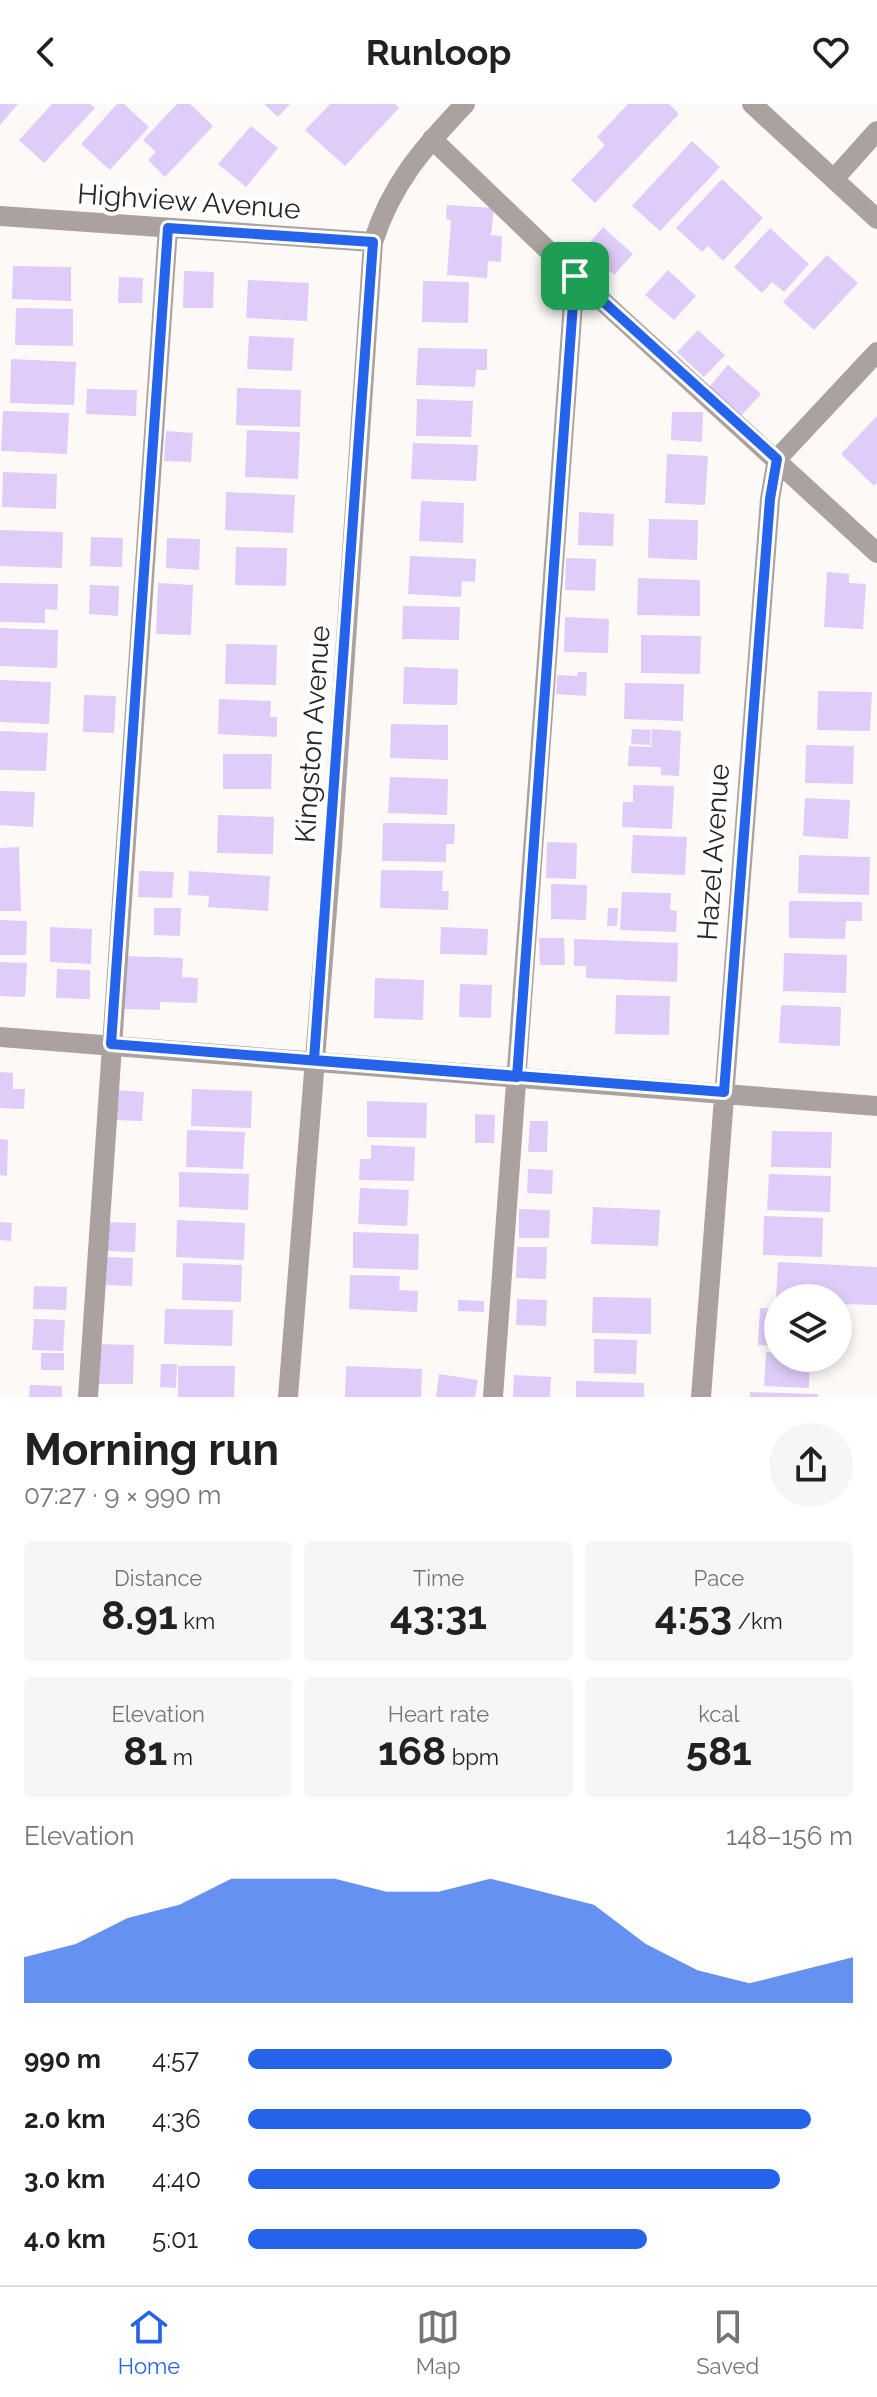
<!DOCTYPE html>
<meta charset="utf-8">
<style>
body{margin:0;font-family:Raleway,sans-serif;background:#f6f6f6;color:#202124;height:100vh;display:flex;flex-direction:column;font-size:30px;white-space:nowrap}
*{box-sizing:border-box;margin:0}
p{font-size:26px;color:#757577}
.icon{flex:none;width:44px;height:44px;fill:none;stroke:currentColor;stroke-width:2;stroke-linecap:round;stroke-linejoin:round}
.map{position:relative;height:1293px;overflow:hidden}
.sheet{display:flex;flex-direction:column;background:#fff;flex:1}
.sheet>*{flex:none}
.buttons{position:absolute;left:764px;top:1180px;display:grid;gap:16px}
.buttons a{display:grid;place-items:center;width:88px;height:88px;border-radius:50%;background:#fff;box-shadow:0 4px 12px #0003;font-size:40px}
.pin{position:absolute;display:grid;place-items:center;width:68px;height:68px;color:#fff;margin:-34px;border-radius:16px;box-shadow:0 4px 12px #0006}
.round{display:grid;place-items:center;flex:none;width:84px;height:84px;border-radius:42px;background:#f6f6f6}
.head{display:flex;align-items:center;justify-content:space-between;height:136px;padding:0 24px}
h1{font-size:44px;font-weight:700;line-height:60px}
.figures{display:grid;grid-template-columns:repeat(3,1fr);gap:12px;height:136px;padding:8px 24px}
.figures div{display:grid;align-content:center;border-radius:8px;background:#f6f6f6;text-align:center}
.figures b{font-size:40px;font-weight:700}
.figures small{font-size:22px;font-weight:400}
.figures p{font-size:22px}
.chart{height:224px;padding:16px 24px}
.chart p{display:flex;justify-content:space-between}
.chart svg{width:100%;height:144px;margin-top:8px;fill:#2563eb;opacity:.7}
ul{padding:0 24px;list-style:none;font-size:26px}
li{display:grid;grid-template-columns:128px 96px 1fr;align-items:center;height:60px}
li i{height:20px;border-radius:10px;background:#2563eb}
header{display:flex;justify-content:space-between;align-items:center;height:104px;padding:0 24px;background:#fff;font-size:36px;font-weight:700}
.tab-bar{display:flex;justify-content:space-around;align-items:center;height:112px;border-top:2px solid #e0e0e0;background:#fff;font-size:22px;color:#757577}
.tab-bar a{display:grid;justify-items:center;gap:4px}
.tab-bar .current{color:#2563eb}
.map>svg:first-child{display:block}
</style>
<header><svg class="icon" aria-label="back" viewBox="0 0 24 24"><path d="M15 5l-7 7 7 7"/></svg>Runloop<svg class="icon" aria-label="heart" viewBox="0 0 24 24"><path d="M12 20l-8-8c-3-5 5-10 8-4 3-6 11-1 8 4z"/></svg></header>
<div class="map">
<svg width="877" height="1293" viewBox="0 0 877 1293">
<rect width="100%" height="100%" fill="#fdf9f7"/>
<!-- building -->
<path fill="#e0ccf9" d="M0,0H18L0,21Z
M52,0H90L95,4L44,59L19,36Z
M117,0H124L149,23L110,66L81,40Z
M177,0H190L213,22L165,73L148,56L156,48L143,36Z
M264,0H290L278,13Z
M330,0H395L399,4L345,62L305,26Z
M628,0H669L679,10L595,99L571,76L605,41L597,33Z
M251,22L278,44L246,83L218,60Z
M692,37L720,63L660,127L632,102Z
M722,75L763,114L723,157L708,142L702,148L676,124Z
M447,101L494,104L491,131L502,132L501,158L488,157L487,174L447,171L451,116L446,115Z
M603,123L633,150L614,171L584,145Z
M770,124L809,160L784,188L772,178L762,189L734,163Z
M827,151L858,179L814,226L783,198Z
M13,162L71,163V197L12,195Z
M668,166L696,192L674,216L645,191Z
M184,167L214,168L213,204H183Z
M119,173L143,174L142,199H118Z
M248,176L309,179L307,217L246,214Z
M423,177L469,178L468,219L422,218Z
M16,204L73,205V242L15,241Z
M698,226L725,251L704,273L677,248Z
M249,232L294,234L292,267L247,265Z
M418,244L487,245V266H476L475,283L416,281Z
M11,255L76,258L74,301L10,299Z
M728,261L761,290L740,313L708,284Z
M237,284L301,286L300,323L236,321Z
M87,285L137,286L136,312L86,310Z
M417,295L473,297L471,333L416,332Z
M3,307L69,309L67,350L1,347Z
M672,308H703L702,338L671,336Z
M877,312V379L874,382L841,350Z
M247,326L300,328L298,375L245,373Z
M166,327L193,329L191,358L164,357Z
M413,339L478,341L476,377L411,375Z
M667,350L708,352L705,401L665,399Z
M3,368L57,370L56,405L2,403Z
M226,388L295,391L293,429L225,426Z
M421,397L464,399L463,439L419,437Z
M579,408L614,410L613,442L578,441Z
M649,415L698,416L697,456L648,454Z
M0,426L63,428L62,464L0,462Z
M91,433L123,434L122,463L90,462Z
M167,434L200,435L199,466L166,464Z
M236,443L287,444L286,482L235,481Z
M410,452L476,455L475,478L462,477L461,493L408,490Z
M566,454L596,455L595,487L565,486Z
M827,468L849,470V479L866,480L863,525L824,523Z
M638,474L700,476V512L637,511Z
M0,479L58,480L57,506L45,505V519L0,518Z
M158,479L193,481L191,531L156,530Z
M90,481L119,482L118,512L89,510Z
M403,502L460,503L459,536L402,535Z
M565,513L609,515L608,549L564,548Z
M0,524L58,526L57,564L0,562Z
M641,531L701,532L700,570L641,569Z
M226,540L277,541L276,581L225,580Z
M404,563L458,565L457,601L403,600Z
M578,568H587L586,592L556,590L557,571L577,572Z
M0,576L51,578L49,620L0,618Z
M625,579L684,580L683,617L624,615Z
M818,587L872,588L870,627L817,626Z
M84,591L116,592L114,629L83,628Z
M219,595L271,597L270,613H277V633L218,630Z
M391,620L448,621V656L390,654Z
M632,625L651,626L650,641L631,640Z
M652,625L681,627L679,672L661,671V663L628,662L629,642L651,643Z
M0,627L48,629L46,667L0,666Z
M806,641L854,642L853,680L805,679Z
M223,650H272L271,685H223Z
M390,673L448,675L447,711L388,709Z
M633,681L674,682L672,725L622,723L623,698H633Z
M0,687L35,688L33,723L0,721Z
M805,694L850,696L848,735L803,732Z
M218,711L274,713L273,750L217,749Z
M383,719L455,720L454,740H446V758L382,757Z
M633,731L687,733L685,771L631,769Z
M547,738L577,739L576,775L546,774Z
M19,743L21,807H0V744Z
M799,751L870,753L869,791L798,789Z
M381,766L443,767L442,787H449L448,806L380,804Z
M139,767L174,768L172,794L138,793Z
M189,767L270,772L268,807L208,803L209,792L188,791Z
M551,780L587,781L586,816L551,815Z
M622,788L671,789L670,806L677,807L676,828L620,826Z
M789,797L862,798V817H846L845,835L789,834Z
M154,804H181L180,832L154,831Z
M608,804H618L617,822H607Z
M0,816L27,817L26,851H0Z
M50,823L92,825L91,860L50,858Z
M441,823L488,825L487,851L440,850Z
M539,834H564L565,861H540Z
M574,835L678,839L677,878L586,874V862H574Z
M784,849L847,851L846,889L783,887Z
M125,852L183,854L182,873L198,874L197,899L160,898V906L123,905Z
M0,858L27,859L25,893L0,892Z
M57,865L90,866V895L56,894Z
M375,874L424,876L423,916L374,914Z
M460,880L492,881L491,914L459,913Z
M616,891L670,892L669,931L615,930Z
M781,901L841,903L840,942L779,939Z
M0,968L13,969V985H25L24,1005L0,1004Z
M192,985L252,987L251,1024L191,1022Z
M115,986L144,988L142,1017L114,1016Z
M367,997L427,999L426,1034L367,1033Z
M475,1010L495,1011L494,1039H475Z
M530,1017H548L547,1048H528Z
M187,1026L245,1028L243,1065L186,1063Z
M772,1027L832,1028L831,1064L771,1063Z
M0,1035L8,1036L7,1072L0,1071Z
M371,1041L415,1043L414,1077L359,1076L360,1055H371Z
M528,1065L553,1066L552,1090L527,1089Z
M179,1068L249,1070L248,1106L179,1103Z
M769,1070L831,1072L830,1108L767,1106Z
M360,1084L409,1086L407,1122L358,1120Z
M593,1103L660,1106L658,1142L591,1140Z
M519,1105L550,1106L549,1134H519Z
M764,1112L823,1114L822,1153L763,1151Z
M177,1116L245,1119L244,1156L176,1153Z
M0,1118L12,1119L11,1137L0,1136Z
M106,1118L136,1119L135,1148L105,1147Z
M353,1128L419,1130L418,1166L353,1164Z
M517,1143H547L546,1175L516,1174Z
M107,1153L133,1154L132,1182L106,1181Z
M778,1158L877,1163V1201L838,1200V1194H776Z
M183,1159L242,1161L241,1198L182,1196Z
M350,1171L400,1172L399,1186L418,1187L417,1208L349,1205Z
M34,1182L67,1183L66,1206L33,1205Z
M593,1193L651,1194V1230L592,1229Z
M517,1195L547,1196L546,1222L516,1221Z
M458,1196L484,1197V1208L458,1207Z
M760,1204H778V1242L758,1241Z
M165,1205L233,1206L232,1242L164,1240Z
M34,1215L65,1216L63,1247L32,1246Z
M594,1235L637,1236L636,1270L594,1269Z
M99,1240L134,1241L133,1280H98Z
M766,1248L778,1249V1254H810L809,1284L764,1282Z
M41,1249H64V1266H41Z
M161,1260H177L176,1284L160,1283Z
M178,1262H235L234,1293H178Z
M346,1262L422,1265L421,1293H345Z
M439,1270L478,1276L475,1293H436Z
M514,1271L551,1273L550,1293H513Z
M576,1277L644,1279V1293H576Z
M30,1281L62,1282V1293H29Z
M750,1288L818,1290V1293H750Z"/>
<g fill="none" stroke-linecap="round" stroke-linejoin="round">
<!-- minor -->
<path stroke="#aba29f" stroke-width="20" d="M752,0L877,115
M432,35L575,172L877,449
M834,75L877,27
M0,112L373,138
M0,933L877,1002
M88,1293L168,124
M288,1293L332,743L373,138C392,79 423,44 465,0
M493,1293L575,172
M701,1293L770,395L777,355L877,248"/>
</g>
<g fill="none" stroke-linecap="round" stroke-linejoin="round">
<!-- route casing -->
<g stroke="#fff" stroke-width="16">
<path id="route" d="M575,172L517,973L111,940L168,124L373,138L314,956L724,988L770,395L777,355L575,172"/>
</g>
<!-- route -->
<use href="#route" stroke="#2563eb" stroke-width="10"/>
</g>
<g text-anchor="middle" stroke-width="8" stroke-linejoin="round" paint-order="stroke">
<!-- street labels -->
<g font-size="28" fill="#2b2520" stroke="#fff">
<text transform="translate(189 97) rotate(4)" y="10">Highview Avenue</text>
<text transform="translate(312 630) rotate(-86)" y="10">Kingston Avenue</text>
<text transform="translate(713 748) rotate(-86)" y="10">Hazel Avenue</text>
</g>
</g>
</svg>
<div class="buttons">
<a><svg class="icon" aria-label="layers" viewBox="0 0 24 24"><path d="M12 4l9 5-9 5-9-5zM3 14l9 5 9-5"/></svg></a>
</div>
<div class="pin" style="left:575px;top:172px;background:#1e9e55"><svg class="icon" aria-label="arrive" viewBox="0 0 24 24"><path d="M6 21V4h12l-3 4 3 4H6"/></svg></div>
</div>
<section class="sheet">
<div class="head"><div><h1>Morning run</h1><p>07:27 · 9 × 990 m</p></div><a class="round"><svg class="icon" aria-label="share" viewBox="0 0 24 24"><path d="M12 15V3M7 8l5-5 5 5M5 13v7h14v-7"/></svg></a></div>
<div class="figures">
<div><p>Distance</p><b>8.91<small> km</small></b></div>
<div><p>Time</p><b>43:31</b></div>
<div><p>Pace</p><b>4:53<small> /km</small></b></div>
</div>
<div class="figures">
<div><p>Elevation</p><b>81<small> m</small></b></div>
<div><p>Heart rate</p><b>168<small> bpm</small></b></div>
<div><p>kcal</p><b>581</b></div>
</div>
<div class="chart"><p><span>Elevation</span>148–156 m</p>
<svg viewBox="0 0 160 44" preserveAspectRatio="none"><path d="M0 44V30L10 26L20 18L30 14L40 6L50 6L60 6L70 10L80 10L90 6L100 10L110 14L120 26L130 34L140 38L150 34L160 30V44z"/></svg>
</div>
<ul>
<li><b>990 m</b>4:57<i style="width:70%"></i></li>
<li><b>2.0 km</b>4:36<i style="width:93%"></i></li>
<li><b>3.0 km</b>4:40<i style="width:88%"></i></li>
<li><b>4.0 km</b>5:01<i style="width:66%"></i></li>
</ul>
</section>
<nav class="tab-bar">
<a class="current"><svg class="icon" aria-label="home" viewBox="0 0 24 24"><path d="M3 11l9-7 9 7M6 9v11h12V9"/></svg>Home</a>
<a><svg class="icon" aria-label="map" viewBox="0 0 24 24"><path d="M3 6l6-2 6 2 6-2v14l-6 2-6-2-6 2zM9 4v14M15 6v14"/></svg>Map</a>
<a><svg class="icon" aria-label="saved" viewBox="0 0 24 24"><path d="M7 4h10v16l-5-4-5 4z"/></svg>Saved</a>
</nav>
